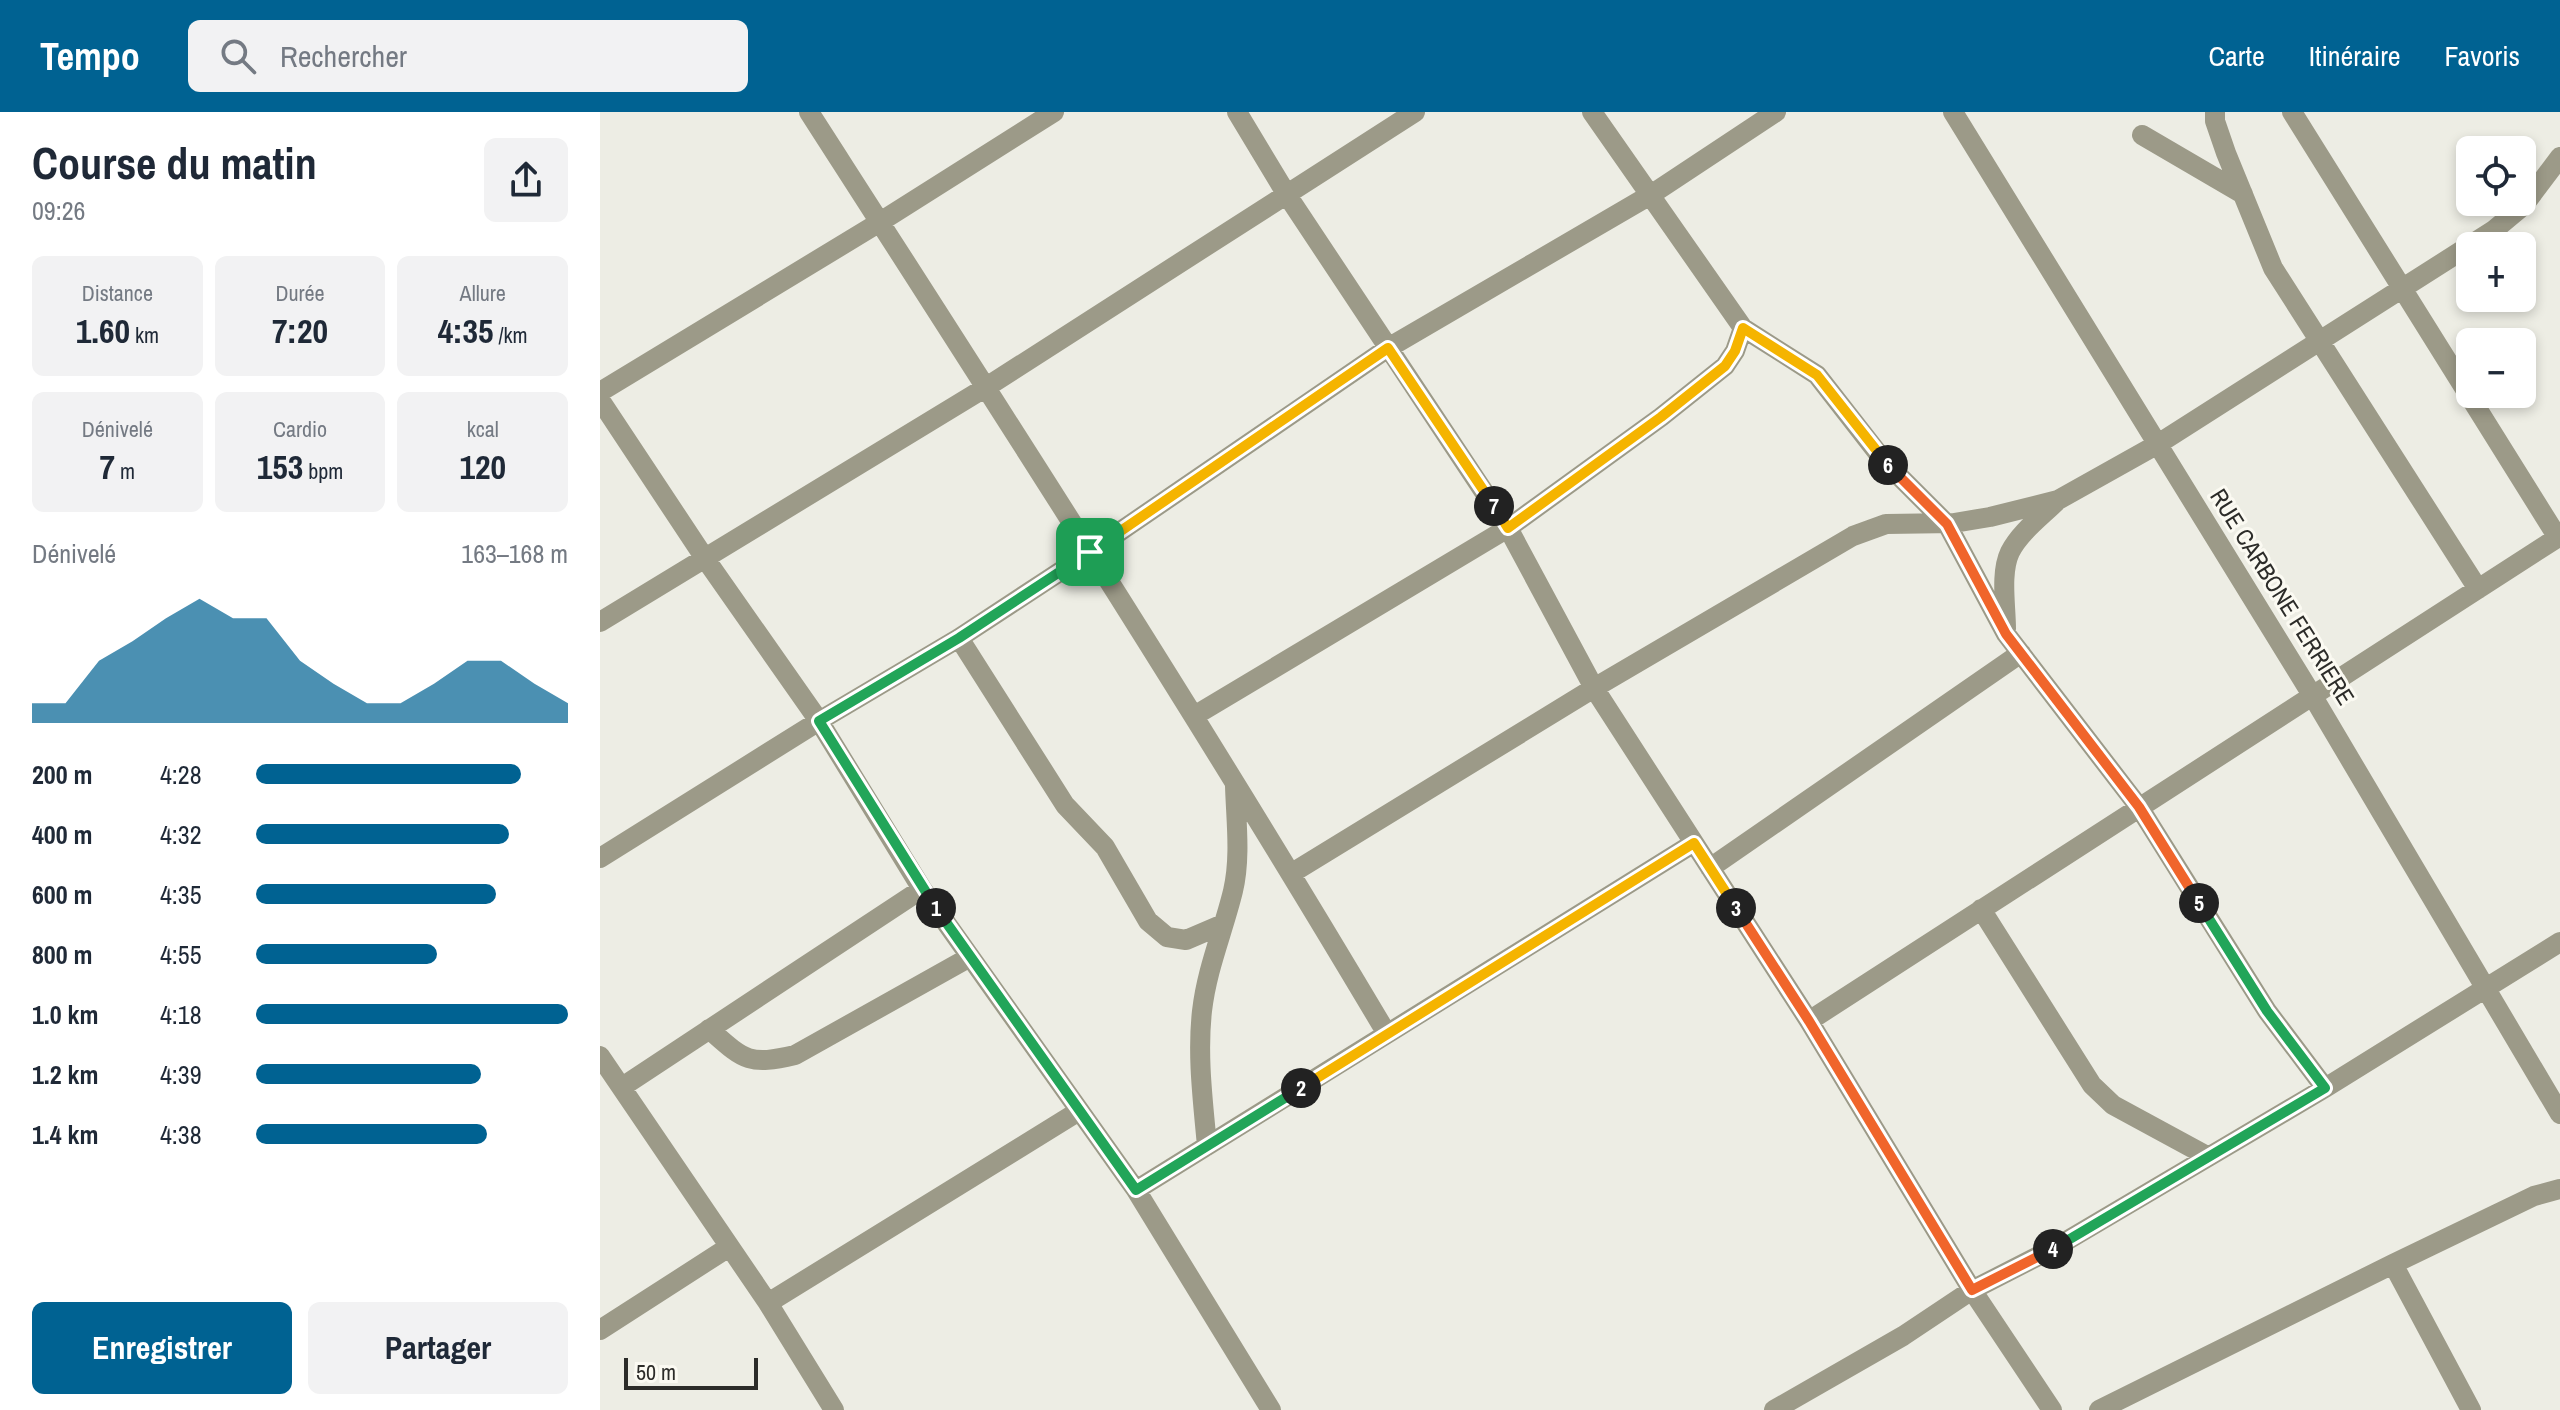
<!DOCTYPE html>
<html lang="fr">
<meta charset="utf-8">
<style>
body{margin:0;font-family:"Archivo Narrow",sans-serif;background:#f2f2f3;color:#1f2937;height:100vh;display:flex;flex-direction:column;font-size:30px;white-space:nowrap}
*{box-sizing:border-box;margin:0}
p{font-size:26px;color:#747a83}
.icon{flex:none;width:44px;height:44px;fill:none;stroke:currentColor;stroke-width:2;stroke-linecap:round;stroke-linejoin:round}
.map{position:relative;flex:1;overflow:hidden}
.details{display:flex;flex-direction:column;background:#fff;width:600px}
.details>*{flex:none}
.controls{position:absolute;left:1856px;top:24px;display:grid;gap:16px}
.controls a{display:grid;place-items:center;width:80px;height:80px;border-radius:12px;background:#fff;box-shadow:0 4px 12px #0003;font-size:40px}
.scale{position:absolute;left:24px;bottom:20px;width:134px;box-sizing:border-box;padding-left:8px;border:4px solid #2c2c29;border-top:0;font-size:22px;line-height:28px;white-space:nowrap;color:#2c2c29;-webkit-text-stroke:6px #fbfaf2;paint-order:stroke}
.pin{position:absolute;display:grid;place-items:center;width:68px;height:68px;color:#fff;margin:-34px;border-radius:16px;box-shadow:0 4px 12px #0006}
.km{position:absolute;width:40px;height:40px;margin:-20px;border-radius:50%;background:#222;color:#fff;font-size:22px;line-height:40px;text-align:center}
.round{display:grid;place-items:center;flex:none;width:84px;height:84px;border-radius:12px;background:#f2f2f3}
.overview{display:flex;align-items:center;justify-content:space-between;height:136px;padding:0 32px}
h1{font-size:44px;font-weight:700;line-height:60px}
.metrics{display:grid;grid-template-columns:repeat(3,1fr);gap:12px;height:136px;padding:8px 32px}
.metrics div{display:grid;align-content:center;border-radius:12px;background:#f2f2f3;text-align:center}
.metrics b{font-size:34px;font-weight:700}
.metrics small{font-size:22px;font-weight:400}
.metrics p{font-size:22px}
.chart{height:224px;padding:16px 32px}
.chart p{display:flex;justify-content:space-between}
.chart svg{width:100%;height:144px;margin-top:8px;fill:#006292;opacity:.7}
.button{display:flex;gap:16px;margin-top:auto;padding:16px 32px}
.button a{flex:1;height:92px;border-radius:12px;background:#006292;color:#fff;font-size:32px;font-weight:700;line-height:92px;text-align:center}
.button a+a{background:#f2f2f3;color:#1f2937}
ul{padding:0 32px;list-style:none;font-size:26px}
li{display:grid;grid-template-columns:128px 96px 1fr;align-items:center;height:60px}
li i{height:20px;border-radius:10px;background:#006292}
header{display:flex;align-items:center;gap:48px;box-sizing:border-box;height:112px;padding:0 40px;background:#006292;color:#fff}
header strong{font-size:38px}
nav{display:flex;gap:44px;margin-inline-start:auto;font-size:28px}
.search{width:560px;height:72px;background:#f2f2f3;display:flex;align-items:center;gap:20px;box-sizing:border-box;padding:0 28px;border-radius:12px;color:#747a83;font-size:30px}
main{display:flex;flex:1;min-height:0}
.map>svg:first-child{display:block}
</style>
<header>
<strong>Tempo</strong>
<div class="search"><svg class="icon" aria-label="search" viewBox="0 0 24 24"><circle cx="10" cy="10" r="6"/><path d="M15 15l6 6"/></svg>Rechercher</div>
<nav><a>Carte</a><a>Itinéraire</a><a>Favoris</a></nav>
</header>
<main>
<section class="details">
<div class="overview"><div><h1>Course du matin</h1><p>09:26</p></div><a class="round"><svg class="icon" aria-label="share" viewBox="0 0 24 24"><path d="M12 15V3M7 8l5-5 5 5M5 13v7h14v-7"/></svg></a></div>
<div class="metrics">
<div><p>Distance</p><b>1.60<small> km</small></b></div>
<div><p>Durée</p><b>7:20</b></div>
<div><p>Allure</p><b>4:35<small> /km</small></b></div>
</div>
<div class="metrics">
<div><p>Dénivelé</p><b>7<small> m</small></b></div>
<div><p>Cardio</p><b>153<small> bpm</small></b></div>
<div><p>kcal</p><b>120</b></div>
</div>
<div class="chart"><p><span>Dénivelé</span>163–168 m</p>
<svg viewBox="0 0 160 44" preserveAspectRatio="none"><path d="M0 44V38L10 38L20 25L30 19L40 12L50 6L60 12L70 12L80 25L90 32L100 38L110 38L120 32L130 25L140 25L150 32L160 38V44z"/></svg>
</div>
<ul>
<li><b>200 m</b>4:28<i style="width:85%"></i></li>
<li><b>400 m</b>4:32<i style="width:81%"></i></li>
<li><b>600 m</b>4:35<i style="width:77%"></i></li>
<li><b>800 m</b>4:55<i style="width:58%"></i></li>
<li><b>1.0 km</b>4:18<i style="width:100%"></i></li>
<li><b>1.2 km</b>4:39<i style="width:72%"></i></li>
<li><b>1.4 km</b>4:38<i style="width:74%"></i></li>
</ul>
<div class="button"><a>Enregistrer</a><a>Partager</a></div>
</section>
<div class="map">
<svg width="1960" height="1298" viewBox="0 0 1960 1298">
<rect width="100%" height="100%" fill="#edede4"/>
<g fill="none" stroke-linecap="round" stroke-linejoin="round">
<!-- minor -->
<path stroke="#9c9a88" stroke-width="20" d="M209,0C405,305 602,610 787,922
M637,0L687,83L908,416L994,576L1209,909L1372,1178L1452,1298
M992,0L1143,216L1217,263L1284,349L1347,412L1406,522L1539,695L1667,899L1725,976
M1353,0L1712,583L1960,1002
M1615,0V9L1626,41L1673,156L1878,477
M1692,0L1958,426
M1542,23L1643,82
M0,280L280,110L454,0
M0,288L104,445L219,609L322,777L536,1078L671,1298
M0,510L388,274L815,0
M1406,517C1406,494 1400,461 1410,440C1420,420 1442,404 1458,388
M359,526L465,693L505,735L548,809L567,825L586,828L621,813
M594,604L908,416L1061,305L1125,254L1135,239L1143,216
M0,746L219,609L359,526L490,440L788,236L1052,82L1176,0
M1110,756L1421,541
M692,761L994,576L1253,424L1286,412L1354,411L1390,405L1458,388L1558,332L1894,118L1924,93L1960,45
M1381,797L1492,973L1513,993L1607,1044
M1209,909L1960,424
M109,917C144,948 148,954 195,943L370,845
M0,944L168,1191L234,1298
M22,975L322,777
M607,1034C603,989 597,944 602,899C607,856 623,820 633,779C641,745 636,708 635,674
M536,1078L1094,731
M1793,1152L1871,1298
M168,1191L479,999
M0,1218L129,1135
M1174,1298L1303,1224L1372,1178L1456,1135L1725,976L1960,830
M1499,1298L1793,1152L1934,1084L1960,1077"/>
</g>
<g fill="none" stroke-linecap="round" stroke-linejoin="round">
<!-- split-1 casing -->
<g stroke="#fff" stroke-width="16">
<path id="split-1" d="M336,796L219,609L359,526L490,440"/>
</g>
<!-- split-2 casing -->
<g stroke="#fff" stroke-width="16">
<path id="split-2" d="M336,796L536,1078L701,976"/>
</g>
<!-- split-3 casing -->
<g stroke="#fff" stroke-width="16">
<path id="split-3" d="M701,976L1094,731L1136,796"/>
</g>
<!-- split-4 casing -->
<g stroke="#fff" stroke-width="16">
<path id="split-4" d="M1136,796L1209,909L1372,1178L1453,1137"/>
</g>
<!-- split-5 casing -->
<g stroke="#fff" stroke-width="16">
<path id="split-5" d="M1453,1137L1725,976L1667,899L1599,791"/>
</g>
<!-- split-6 casing -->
<g stroke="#fff" stroke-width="16">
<path id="split-6" d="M1288,353L1347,412L1406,522L1539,695L1599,791"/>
</g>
<!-- split-7 casing -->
<g stroke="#fff" stroke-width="16">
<path id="split-7" d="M894,394L908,416L1061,305L1125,254L1135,239L1143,216L1217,263L1288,353"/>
</g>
<!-- split-8 casing -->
<g stroke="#fff" stroke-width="16">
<path id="split-8" d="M490,440L788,236L894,394"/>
</g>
<!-- split-1 -->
<use href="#split-1" stroke="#22a559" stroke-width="10"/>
<!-- split-2 -->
<use href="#split-2" stroke="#22a559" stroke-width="10"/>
<!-- split-3 -->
<use href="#split-3" stroke="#f5b400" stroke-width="10"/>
<!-- split-4 -->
<use href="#split-4" stroke="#f0652b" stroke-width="10"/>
<!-- split-5 -->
<use href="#split-5" stroke="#22a559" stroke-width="10"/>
<!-- split-6 -->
<use href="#split-6" stroke="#f0652b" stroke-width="10"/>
<!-- split-7 -->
<use href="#split-7" stroke="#f5b400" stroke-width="10"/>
<!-- split-8 -->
<use href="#split-8" stroke="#f5b400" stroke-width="10"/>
</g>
<g text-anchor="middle" stroke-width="6" stroke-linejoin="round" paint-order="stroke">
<!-- street labels -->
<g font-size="24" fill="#2c2c29" stroke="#fbfaf2">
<text transform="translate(1682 485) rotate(58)" y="8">RUE CARBONE FERRIERE</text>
</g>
</g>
</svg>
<div class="controls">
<a><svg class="icon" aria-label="locate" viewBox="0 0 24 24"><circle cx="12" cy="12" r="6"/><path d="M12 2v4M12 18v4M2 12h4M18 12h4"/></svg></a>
<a>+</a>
<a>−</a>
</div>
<div class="scale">50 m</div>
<div class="pin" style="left:490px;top:440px;background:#1e9e55"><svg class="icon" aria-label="arrive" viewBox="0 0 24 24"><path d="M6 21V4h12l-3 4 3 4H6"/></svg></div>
<b class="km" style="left:336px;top:796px">1</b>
<b class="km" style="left:701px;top:976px">2</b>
<b class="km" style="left:1136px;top:796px">3</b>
<b class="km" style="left:1453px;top:1137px">4</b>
<b class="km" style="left:1599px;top:791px">5</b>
<b class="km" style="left:1288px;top:353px">6</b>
<b class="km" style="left:894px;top:394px">7</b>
</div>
</main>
